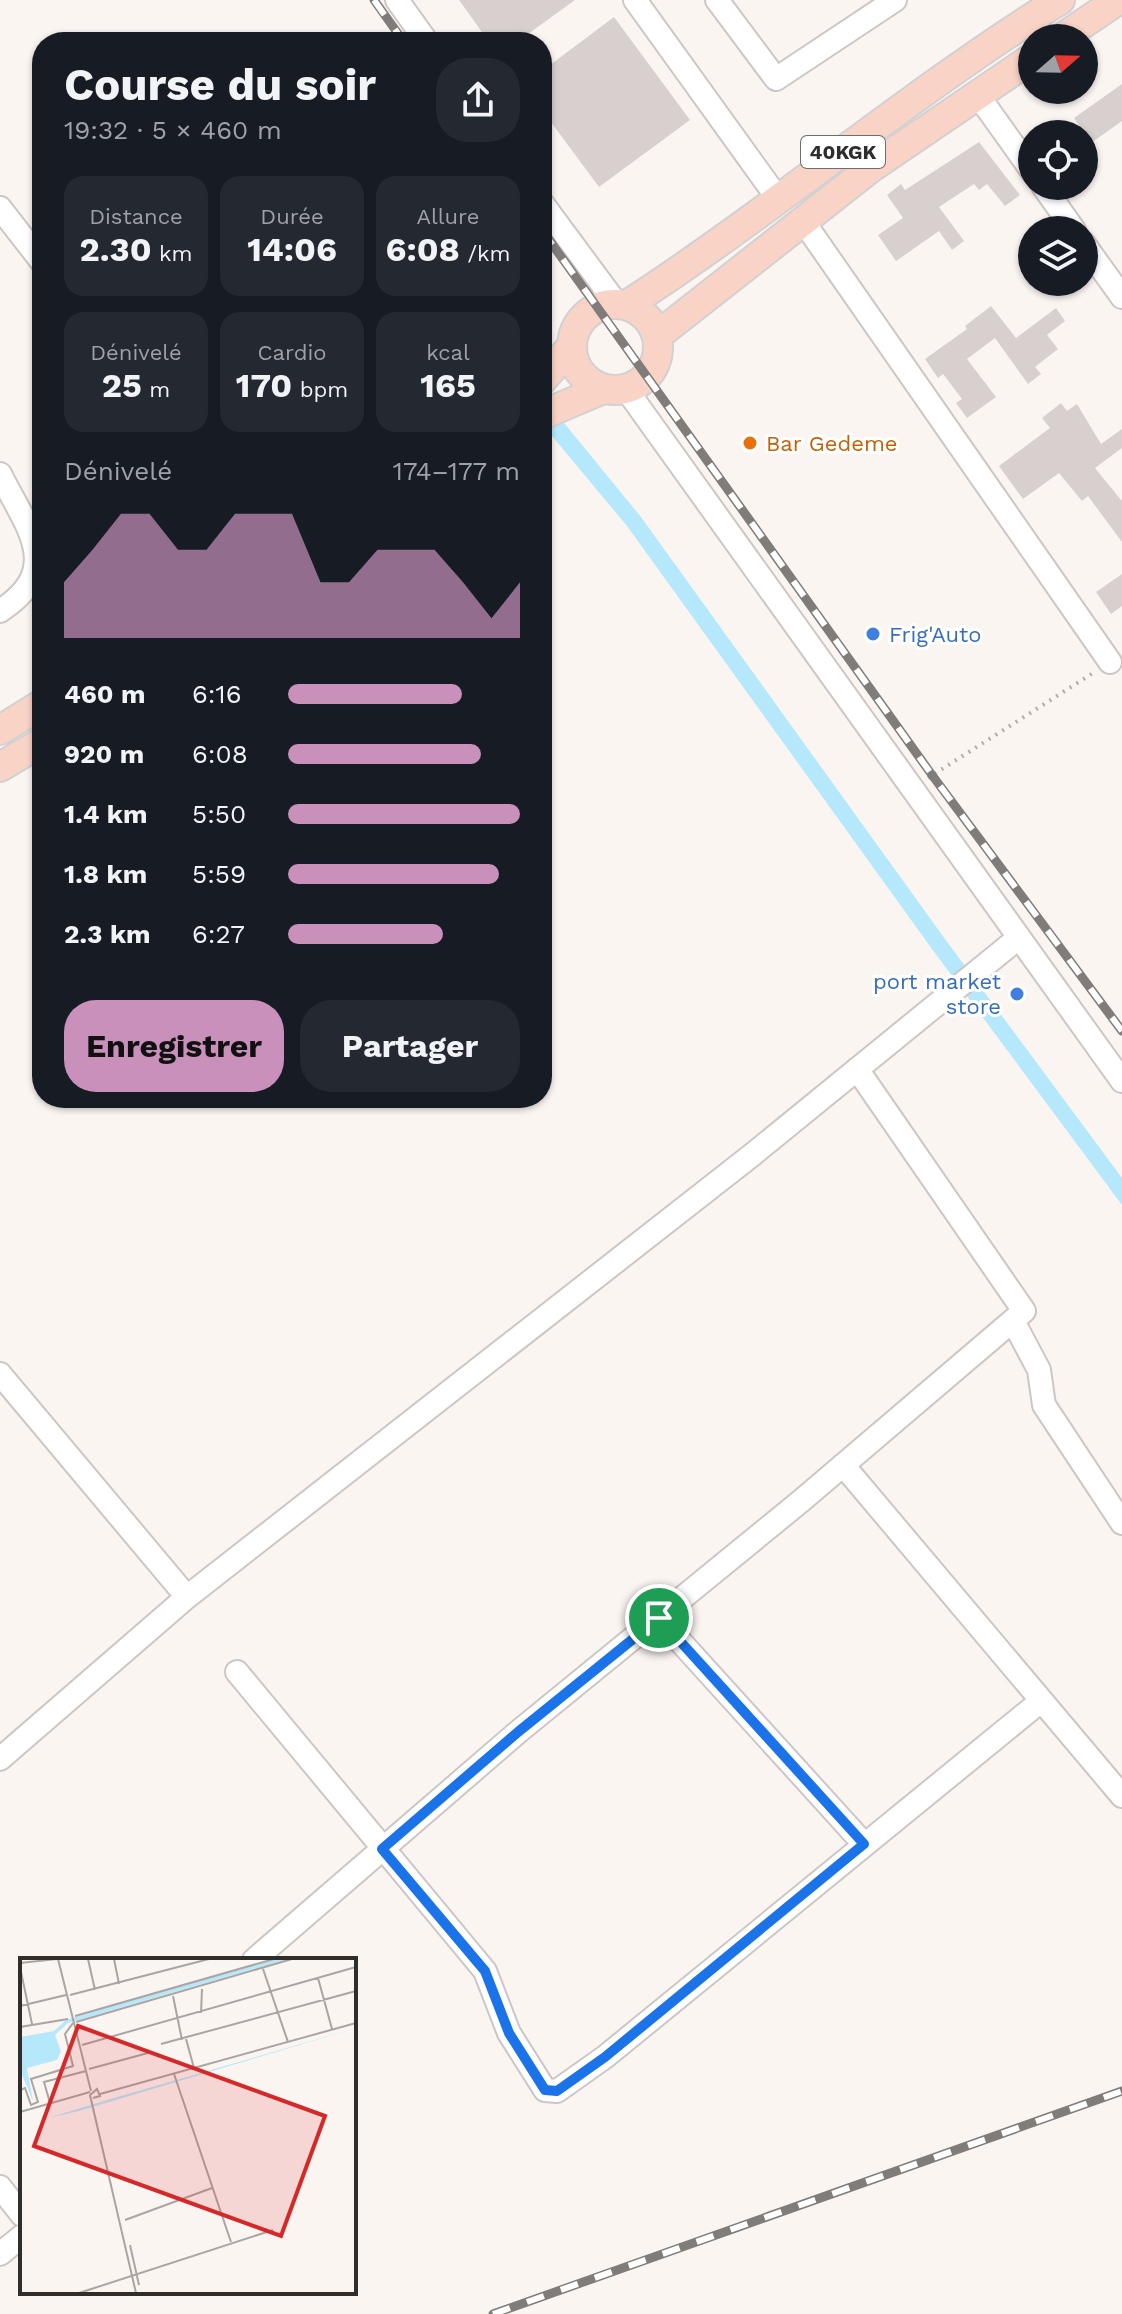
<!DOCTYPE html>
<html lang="fr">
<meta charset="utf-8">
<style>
body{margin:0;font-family:"Work Sans",sans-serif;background:#242831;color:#f1f3f6;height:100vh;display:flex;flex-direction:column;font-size:30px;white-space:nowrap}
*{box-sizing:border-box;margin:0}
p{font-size:26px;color:#9ea1a6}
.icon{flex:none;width:44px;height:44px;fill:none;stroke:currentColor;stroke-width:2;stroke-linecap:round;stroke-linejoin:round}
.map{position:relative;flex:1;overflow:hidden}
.details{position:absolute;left:32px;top:32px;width:520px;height:1076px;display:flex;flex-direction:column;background:#171b24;border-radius:32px;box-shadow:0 2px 6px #0004}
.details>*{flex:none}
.needle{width:52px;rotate:70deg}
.fabs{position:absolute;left:1018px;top:24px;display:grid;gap:16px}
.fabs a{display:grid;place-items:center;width:80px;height:80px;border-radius:50%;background:#171b24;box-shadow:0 2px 6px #0004;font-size:40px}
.pin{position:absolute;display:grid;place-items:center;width:68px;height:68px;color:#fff;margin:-34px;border:4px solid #fff;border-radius:50%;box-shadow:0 2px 8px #0007}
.round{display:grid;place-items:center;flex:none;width:84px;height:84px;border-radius:32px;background:#242831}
.headline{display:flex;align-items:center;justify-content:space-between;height:136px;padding:0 32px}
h1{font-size:44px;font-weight:700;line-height:60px}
.stats{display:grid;grid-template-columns:repeat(3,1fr);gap:12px;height:136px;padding:8px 32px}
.stats div{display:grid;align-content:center;border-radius:20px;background:#242831;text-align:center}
.stats b{font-size:34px;font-weight:700}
.stats small{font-size:22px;font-weight:400}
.stats p{font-size:22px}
.chart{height:224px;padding:16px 32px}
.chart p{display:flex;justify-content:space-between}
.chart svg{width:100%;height:144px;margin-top:8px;fill:#c890ba;opacity:.7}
.cta{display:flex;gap:16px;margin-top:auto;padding:16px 32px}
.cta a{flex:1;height:92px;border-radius:32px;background:#c890ba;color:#111;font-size:32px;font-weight:700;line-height:92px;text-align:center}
.cta a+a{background:#242831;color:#f1f3f6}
ul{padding:0 32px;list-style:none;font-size:26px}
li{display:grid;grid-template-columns:128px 96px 1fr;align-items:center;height:60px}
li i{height:20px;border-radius:10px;background:#c890ba}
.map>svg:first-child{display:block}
</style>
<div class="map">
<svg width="1122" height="2314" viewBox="0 0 1122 2314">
<rect width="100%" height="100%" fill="#fbf5f2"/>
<!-- water -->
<path fill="#b6e8fb" d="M542,396L641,517L945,939L1122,1178V1205L932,949L627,526L542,424Z"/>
<!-- building -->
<path fill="#d7d0cf" d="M459,0H575L517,42H489Z
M614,17L690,120L599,187L542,110V71Z
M1122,84V121L1091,143L1074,118Z
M979,142L1020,195L1005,206L987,184L979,190L974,184L939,207L964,241L952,250L939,231L896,261L878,235L903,218L887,195L901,184L905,190Z
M991,306L1016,338L1056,308L1065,321L1047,335L1058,349L1035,367L1041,374L1028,384L995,338L967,359L996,397L967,418L956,403L962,399L943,374L938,378L925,359L967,329L965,326Z
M1061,403L1067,411L1077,404L1101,444L1122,429V448L1095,468L1122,501V542L1088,496L1082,501L1059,473L1023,499L999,466L1050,428L1042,418Z
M1122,574V606L1111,614L1096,592Z"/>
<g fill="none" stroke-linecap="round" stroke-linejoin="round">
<!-- minor casing -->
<g stroke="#cdc6c4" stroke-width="26">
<path id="minor" d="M397,0L427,42
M635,0L779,200
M717,0L776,79L895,0
M977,94L1032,171
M1043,186L1074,230
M542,203L616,303
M0,208L42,262
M803,221L1110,662
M1084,244L1122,297
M626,389L1122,1081
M0,474C27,528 65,569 0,611
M1013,1321L1039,1370L1044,1405L1122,1523
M0,1374L187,1597
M843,1465L1122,1796
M659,1618L864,1844
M237,1672L485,1971L509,2033L545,2090L557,2091L605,2057L1041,1701
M0,1759L187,1597L752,1155L1017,939
M254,1960L518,1732L801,1501L1024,1311L857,1069
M0,2187L22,2215
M0,2254L22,2236"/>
</g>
<!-- major casing -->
<g stroke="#d1d1d1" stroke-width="32">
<path id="major" d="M1062,38L1118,0
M572 347a43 43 0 1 1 86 0a43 43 0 1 1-86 0Z
M627,305C775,209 910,93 1060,0
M657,336L872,167L1032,58
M542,380L572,346
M542,415L603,389
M0,730L42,704
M0,767L42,742"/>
</g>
<!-- path -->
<path stroke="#b1adab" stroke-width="4" stroke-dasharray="2 6" stroke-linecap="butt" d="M928,778L1093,673"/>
<!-- minor -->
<use href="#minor" stroke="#fff" stroke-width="22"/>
<!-- major -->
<use href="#major" stroke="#fad3c7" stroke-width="28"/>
<!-- rail casing -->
<g stroke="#807c7a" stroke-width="9">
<path id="rail" d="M374,0L404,42
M542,230L932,775L1122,1031
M493,2314L1122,2091"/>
</g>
<!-- rail -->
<use href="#rail" stroke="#fff" stroke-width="6" stroke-dasharray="18" stroke-linecap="butt"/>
</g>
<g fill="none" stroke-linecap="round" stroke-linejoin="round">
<!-- route casing -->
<g stroke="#fff" stroke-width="16">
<path id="route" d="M659,1618L864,1844L605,2057L557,2091L545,2090L509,2033L485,1971L382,1849L518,1732Z"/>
</g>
<!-- route -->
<use href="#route" stroke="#1a73e8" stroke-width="10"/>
</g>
<!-- markers -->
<circle fill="#e8710a" stroke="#fff" stroke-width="3" cx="750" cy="443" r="8"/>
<g fill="#3f7fe0" stroke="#fff" stroke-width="3">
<circle cx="873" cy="634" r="8"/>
<circle cx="1017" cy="994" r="8"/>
</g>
<g text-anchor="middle" stroke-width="6" stroke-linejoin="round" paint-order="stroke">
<!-- shield labels -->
<rect fill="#fff" stroke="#6e6d6c" stroke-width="2" x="801" y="136" width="84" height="32" rx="6"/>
<g font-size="20" font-weight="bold" fill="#302e2d">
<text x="843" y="159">40KGK</text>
</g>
<!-- food labels -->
<g font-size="22" fill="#c56008" stroke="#fff" text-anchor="start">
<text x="766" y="451">Bar Gedeme</text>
</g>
<!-- shop labels -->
<g font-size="22" fill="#366cbe" stroke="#fff" text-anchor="start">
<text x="889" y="642">Frig'Auto</text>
<text x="1001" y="989" text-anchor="end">port market<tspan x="1001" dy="25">store</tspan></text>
</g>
</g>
<!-- overview -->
<g transform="translate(20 1958)">
<rect width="336" height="336" fill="#fbf5f2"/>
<path d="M257,1H268L48,65L35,77L41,93L37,102L7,110L13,143L0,112V79L34,73L46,62L80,51ZM336,70L59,153L28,160L94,140Z" fill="#b6e8fb"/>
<path fill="none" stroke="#aaa5a3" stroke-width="2" d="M38,1L71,133M68,1L75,32M94,1L99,26M0,5L37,1M0,9L12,66M243,11L268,84M298,20L312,71M50,37L189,1M153,38L162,82M0,48L46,37M181,55L182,31M55,58L254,1M56,64L272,1M0,69L48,61M166,81L174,110M141,86L336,33M62,87L336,9M69,111L128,95M154,116L211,284M0,132L5,130L11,147L18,144L11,121L53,108L45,76L53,65M80,136L336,65M73,140L80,138L77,131L70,137L116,335M30,145L24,124L66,113M0,154L70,134M105,262L192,230M110,287L119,327M59,335L253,272"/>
<path fill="#d62828" fill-opacity="0.15" stroke="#d62828" stroke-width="4" d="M58,68L305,158L261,278L14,188Z"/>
<rect width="336" height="336" fill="none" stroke="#302e2d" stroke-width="4"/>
</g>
</svg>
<div class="fabs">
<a><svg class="needle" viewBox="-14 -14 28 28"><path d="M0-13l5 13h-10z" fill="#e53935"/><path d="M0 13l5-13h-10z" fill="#9ea1a6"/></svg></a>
<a><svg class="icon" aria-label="locate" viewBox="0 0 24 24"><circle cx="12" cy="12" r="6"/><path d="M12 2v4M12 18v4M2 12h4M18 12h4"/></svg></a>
<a><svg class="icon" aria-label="layers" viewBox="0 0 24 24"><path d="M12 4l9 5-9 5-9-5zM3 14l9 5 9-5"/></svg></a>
</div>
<div class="pin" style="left:659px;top:1618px;background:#1e9e55"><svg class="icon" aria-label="arrive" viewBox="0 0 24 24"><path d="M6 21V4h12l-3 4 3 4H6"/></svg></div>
<section class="details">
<div class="headline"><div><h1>Course du soir</h1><p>19:32 · 5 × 460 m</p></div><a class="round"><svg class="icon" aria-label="share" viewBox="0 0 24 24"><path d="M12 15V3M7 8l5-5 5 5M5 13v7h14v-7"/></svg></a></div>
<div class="stats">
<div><p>Distance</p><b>2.30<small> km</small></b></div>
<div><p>Durée</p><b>14:06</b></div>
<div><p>Allure</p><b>6:08<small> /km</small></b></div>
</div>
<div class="stats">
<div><p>Dénivelé</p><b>25<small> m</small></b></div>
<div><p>Cardio</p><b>170<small> bpm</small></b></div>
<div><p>kcal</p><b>165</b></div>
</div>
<div class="chart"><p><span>Dénivelé</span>174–177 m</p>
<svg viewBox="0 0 160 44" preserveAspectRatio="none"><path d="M0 44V27L10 17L20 6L30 6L40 17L50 17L60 6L70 6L80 6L90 27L100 27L110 17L120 17L130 17L140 27L150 38L160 27V44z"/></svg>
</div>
<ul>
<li><b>460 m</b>6:16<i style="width:75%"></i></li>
<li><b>920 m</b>6:08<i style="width:83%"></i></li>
<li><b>1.4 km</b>5:50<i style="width:100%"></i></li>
<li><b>1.8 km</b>5:59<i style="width:91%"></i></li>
<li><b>2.3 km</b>6:27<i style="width:67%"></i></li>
</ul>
<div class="cta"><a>Enregistrer</a><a>Partager</a></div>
</section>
</div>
